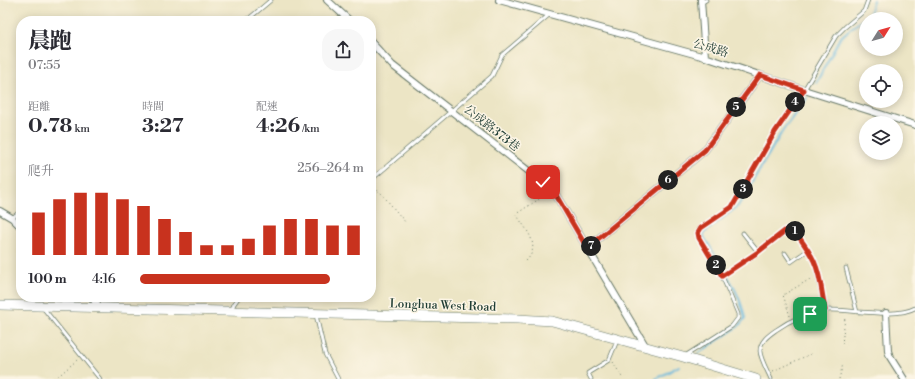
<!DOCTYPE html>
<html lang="zh-TW">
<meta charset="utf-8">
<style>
body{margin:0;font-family:"Libre Bodoni","Noto Serif TC",serif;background:#f7f7f7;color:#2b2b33;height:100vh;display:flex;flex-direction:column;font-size:15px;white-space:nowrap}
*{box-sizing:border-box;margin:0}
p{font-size:13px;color:#7c7c81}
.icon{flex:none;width:22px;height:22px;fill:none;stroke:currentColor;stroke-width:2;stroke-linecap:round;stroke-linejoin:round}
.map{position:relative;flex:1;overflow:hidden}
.details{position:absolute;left:16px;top:16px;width:360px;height:286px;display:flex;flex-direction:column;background:#fff;border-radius:16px;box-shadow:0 2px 10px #0003}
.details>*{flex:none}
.needle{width:26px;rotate:53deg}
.tools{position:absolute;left:859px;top:12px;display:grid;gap:8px}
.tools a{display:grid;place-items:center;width:44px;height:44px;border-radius:50%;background:#fff;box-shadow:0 2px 10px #0003;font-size:20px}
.pin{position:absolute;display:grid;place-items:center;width:34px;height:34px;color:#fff;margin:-17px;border-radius:8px;box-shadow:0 2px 6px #0006}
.km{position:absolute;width:20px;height:20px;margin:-10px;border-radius:50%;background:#222;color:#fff;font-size:11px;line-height:20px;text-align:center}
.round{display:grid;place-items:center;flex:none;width:42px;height:42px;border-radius:16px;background:#f7f7f7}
.headline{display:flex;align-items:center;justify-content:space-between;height:68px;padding:0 12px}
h1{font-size:22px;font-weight:800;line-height:30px}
.figures{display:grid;grid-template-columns:repeat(3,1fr);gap:6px;height:68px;padding:4px 12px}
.figures div{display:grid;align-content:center}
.figures b{font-size:20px;font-weight:800}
.figures small{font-size:11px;font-weight:400}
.figures p{font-size:11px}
.chart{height:112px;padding:8px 12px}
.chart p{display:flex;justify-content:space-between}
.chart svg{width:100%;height:72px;margin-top:4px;stroke:#c8321e;stroke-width:6}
ul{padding:0 12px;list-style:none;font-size:13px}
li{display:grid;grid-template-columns:64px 48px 1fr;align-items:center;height:30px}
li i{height:10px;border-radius:5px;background:#c8321e}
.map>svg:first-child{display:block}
</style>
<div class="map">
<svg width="915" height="379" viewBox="0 0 915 379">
<rect width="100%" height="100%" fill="#fcf5e5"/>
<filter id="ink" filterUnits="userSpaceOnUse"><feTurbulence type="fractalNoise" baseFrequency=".025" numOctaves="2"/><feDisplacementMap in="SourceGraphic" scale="8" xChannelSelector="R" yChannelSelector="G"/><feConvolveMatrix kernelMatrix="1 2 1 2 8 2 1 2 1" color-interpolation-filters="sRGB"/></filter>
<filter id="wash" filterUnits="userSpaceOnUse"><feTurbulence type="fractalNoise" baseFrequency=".012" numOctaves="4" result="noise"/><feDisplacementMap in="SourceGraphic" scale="16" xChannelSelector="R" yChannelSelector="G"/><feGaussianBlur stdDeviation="0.9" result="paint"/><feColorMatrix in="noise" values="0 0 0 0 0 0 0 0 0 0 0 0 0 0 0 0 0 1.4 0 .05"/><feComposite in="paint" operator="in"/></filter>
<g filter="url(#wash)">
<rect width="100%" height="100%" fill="#ece5c5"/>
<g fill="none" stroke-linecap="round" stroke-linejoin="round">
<!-- stream -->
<path stroke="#63b8df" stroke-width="2" d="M816,83L840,38L850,29L870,14L873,0
M699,353L739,326L745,318C739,289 719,262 704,237V233L738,206L783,130L807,98
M656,379L679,366"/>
</g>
</g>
<g filter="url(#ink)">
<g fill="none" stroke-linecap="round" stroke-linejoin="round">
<!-- lane casing -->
<g stroke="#677867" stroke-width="4.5">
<path id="lane" d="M701,3L706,0
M246,21L271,0
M371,180L492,76L502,55L550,14
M12,218L21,211
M743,233L758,252
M785,253L791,262L808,250
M846,268L857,312
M722,276L758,252L786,230L791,229L794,230L815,262L825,310
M44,309L100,379
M232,309L234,304L239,297
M316,315L325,354L338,379
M685,356L732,326L738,318V314L722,276L699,238L698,233L701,228L732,207L775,132L804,90L836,36L845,27L864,11L868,0
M591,379L588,373L609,360L617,341
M771,379C768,372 760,358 760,351C760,341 769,335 776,330C790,320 810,311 827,310C850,309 895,319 915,308"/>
</g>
<!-- street casing -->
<g stroke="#677867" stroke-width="8">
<path id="street" d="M327,0L350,21
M499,0L705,57L804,90L915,125
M701,0L705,57
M371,42L392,65L553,190L646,347
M0,211L12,218L21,227
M587,248L705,150L760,75
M91,297L100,307
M886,313L888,351L890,357L904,379"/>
</g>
<!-- secondary casing -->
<g stroke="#677867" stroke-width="10">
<path id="secondary" d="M0,305L518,319L552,321L683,357L756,379"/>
</g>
<!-- path -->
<path stroke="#677867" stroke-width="1" stroke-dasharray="1 3" stroke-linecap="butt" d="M371,186L381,193L406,223
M526,261C542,245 526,230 516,214L547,194
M790,316L783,295L812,278
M842,344L845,317
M613,362L623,379
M773,371L813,353
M55,379L77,360
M839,379L843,364"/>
<!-- lane -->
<use href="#lane" stroke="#fff" stroke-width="3"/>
<!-- street -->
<use href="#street" stroke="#fff" stroke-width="6"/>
<!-- secondary -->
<use href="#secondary" stroke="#fff" stroke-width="9"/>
</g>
</g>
<g fill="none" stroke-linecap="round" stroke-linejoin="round" filter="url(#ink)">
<!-- route casing -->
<g stroke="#fff" stroke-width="8">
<path id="route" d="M543,182L553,190L587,248L705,150L760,75L804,90L775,132L732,207L701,228L698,233L699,238L722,276L758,252L786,230L791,228L794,230C801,240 809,250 814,261C821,276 822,294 825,310L810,314"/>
</g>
<!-- route -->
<use href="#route" stroke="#c8321e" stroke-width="5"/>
</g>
<g text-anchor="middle" stroke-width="3" stroke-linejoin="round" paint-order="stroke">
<!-- street labels -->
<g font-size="12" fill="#1f3d34" stroke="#fcf5e5">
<text transform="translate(711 48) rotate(17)" y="4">公成路</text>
<text transform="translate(492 128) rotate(38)" y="4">公成路373巷</text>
<text transform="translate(443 305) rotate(2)" y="4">Longhua West Road</text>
</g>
</g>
</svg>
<div class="tools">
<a><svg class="needle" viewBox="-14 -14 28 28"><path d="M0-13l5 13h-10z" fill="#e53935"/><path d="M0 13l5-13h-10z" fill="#7c7c81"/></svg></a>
<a><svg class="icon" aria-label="locate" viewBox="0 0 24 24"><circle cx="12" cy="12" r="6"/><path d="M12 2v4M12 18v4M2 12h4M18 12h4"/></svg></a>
<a><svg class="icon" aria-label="layers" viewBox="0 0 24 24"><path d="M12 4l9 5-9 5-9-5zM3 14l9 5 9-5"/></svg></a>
</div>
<div class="pin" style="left:810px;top:314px;background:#1e9e55"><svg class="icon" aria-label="arrive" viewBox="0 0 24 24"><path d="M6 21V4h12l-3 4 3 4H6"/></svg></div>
<div class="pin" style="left:543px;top:182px;background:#d93025"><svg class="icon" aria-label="check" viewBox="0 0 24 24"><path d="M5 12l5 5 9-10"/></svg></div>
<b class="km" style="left:795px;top:231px">1</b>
<b class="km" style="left:716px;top:265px">2</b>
<b class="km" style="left:743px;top:189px">3</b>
<b class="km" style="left:795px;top:102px">4</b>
<b class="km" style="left:736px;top:107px">5</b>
<b class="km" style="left:668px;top:180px">6</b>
<b class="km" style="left:591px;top:246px">7</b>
<section class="details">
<div class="headline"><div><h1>晨跑</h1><p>07:55</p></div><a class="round"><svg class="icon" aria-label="share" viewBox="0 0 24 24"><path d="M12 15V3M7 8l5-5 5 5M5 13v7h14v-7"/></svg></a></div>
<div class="figures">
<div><p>距離</p><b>0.78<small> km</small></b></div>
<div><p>時間</p><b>3:27</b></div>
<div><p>配速</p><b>4:26<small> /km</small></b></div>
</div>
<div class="chart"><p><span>爬升</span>256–264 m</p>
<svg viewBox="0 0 160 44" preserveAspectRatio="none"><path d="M5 44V18M15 44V10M25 44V6M35 44V6M45 44V10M55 44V14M65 44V22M75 44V30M85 44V38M95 44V38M105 44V34M115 44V26M125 44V22M135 44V22M145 44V26M155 44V26"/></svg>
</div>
<ul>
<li><b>100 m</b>4:16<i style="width:85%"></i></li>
</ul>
</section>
</div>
